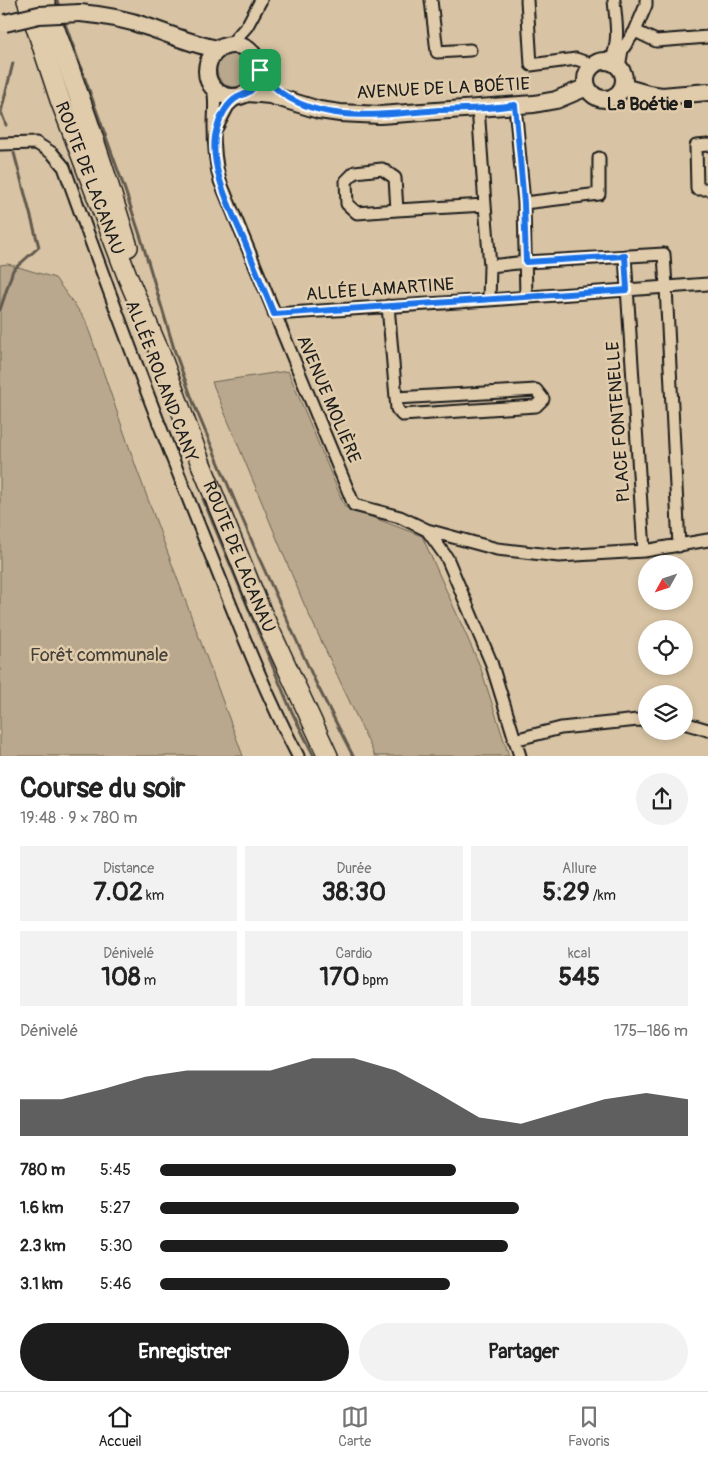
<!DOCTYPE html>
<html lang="fr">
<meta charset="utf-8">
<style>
body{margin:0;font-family:Pangolin,sans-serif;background:#f2f2f2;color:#222;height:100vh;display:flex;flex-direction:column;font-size:19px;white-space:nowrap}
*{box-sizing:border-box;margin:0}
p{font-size:16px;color:#767676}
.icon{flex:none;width:28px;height:28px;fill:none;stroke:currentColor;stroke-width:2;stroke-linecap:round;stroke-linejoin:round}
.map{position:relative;height:756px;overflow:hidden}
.details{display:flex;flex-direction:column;background:#fff;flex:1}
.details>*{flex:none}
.needle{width:32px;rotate:230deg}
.buttons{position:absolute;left:638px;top:555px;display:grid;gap:10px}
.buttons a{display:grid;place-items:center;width:55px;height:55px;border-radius:50%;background:#fff;box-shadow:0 2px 8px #0003;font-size:25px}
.pin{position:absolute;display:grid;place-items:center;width:42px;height:42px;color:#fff;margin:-21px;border-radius:10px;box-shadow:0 2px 8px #0006}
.round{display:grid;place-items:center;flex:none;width:52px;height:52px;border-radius:26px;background:#f2f2f2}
.summary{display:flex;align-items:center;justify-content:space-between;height:85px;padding:0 20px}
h1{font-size:28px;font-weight:700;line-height:38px}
.metrics{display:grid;grid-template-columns:repeat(3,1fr);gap:8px;height:85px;padding:5px 20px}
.metrics div{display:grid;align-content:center;border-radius:0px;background:#f2f2f2;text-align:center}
.metrics b{font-size:25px;font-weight:700}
.metrics small{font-size:14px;font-weight:400}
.metrics p{font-size:14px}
.chart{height:140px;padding:10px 20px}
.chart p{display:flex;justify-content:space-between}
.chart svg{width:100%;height:90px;margin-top:5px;fill:#1c1c1c;opacity:.7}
.action{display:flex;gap:10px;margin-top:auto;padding:10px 20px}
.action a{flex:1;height:58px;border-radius:30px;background:#1c1c1c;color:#fff;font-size:20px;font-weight:700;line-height:58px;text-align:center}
.action a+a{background:#f2f2f2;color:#222}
ul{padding:0 20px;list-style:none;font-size:16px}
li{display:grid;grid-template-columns:80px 60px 1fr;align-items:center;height:38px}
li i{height:12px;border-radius:6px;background:#1c1c1c}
.tab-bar{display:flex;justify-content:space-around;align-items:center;height:70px;border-top:1px solid #e0e0e0;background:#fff;font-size:14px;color:#767676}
.tab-bar a{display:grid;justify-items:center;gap:2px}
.tab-bar .current{color:#1c1c1c}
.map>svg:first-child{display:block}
</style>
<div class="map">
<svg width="708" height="756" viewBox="0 0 708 756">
<rect width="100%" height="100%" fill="#d8c4a4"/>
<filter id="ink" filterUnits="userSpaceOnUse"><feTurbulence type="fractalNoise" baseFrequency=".02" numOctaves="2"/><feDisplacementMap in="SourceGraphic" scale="10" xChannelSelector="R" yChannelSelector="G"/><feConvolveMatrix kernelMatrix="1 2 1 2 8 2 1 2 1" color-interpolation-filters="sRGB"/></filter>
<g filter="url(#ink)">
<!-- green -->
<path fill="#b9a88d" stroke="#6a6254" d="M217 70a17 17 0 1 1 34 0a17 17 0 1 1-34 0Z
M8,264L55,278L85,319L136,467L243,756H0V265Z
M288,371L345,507L422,536L480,666L509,756H375L304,604L212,382Z"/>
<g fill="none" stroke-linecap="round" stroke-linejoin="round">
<!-- stream -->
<path stroke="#625a4e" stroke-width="3" d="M57,0L60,10
M63,18L124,187L141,238L175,352L195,407L259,558L315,681L353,756
M6,125L1,112L13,63
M0,310L13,270L39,247L14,153
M203,499L290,708L314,756"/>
<!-- minor casing -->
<g stroke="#1c1c1c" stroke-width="15">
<path id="minor" d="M431,0L437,52L470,50
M527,0L531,65L576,59L593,65
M635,31L656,41L708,37
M231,44L247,26L261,0
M611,62C620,39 616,24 614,0
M619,67L622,50L635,31L646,5V0
M213,87C216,102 214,111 214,126C214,145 215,163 220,181L354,505L400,517L427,530L447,558L491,662L520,756
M515,105L524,203L526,297
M478,107L485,205L490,266
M217,127L228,106L238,97
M0,144L36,143L52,153L64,167C110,295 157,422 208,548C236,618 263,689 298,756
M708,145L696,146L697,189H708
M524,203L599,194V158
M397,210L395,178L382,169L355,172L346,181L347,204L357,213L397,210L485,205
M625,256L644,551
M388,306L397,409L402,415L536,406L543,399L536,390L396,398
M274,314L489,300
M427,530L497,549L559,556L644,551L708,540
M679,546L666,287L664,254L526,262L490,266L489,300C562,295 635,289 708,284
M684,723L708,730
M514,740L561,728L638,720L646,721"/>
</g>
<!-- secondary casing -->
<g stroke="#1c1c1c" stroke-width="20">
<path id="secondary" d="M80,13C103,15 126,19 148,27C172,35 194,45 218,49
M207 71a26 26 0 1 1 52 0a26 26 0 1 1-52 0Z
M586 80a19 19 0 1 1 38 0a19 19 0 1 1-38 0Z
M623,87L648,94L662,96L708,92
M248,93L270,95L319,110L340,113L380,115L534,104L556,100L587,87"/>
</g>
<!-- primary casing -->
<g stroke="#1c1c1c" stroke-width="22">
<g id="primary">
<path id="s1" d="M27,0L60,100L128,278L160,353L201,464L261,611L328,756"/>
<path d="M44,0C75,81 103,164 128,247"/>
</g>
</g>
<!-- minor -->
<use href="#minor" stroke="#e0cbaa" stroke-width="11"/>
<!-- secondary -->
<use href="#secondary" stroke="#e0cbaa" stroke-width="16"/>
<!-- primary -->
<use href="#primary" stroke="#e0cbaa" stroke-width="19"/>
<!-- secondary-bridge casing -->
<g stroke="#1c1c1c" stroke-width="20" stroke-linecap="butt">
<path id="secondary-bridge" d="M5,23L39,15L80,13"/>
</g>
<!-- secondary-bridge -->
<use href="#secondary-bridge" stroke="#e0cbaa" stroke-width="16"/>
</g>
</g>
<g fill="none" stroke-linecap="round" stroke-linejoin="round" filter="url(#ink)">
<!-- route casing -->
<g stroke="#fff" stroke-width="10">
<path id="route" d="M260,70C297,128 380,115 439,110C464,109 490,109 515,105L524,203L526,262L625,256L627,290L274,314C264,290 254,265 244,240C231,210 206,161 217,128C220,117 227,103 238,97C240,96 243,95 245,94C255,90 258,80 260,70Z"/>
</g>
<!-- route -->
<use href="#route" stroke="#1a73e8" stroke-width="6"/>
</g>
<!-- markers -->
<rect fill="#1c1c1c" stroke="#e0cbaa" stroke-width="2" x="683" y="99" width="10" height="10" rx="2.5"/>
<g text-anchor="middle" stroke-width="5" stroke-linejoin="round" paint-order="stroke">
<!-- street labels -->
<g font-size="18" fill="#1c1c1c" stroke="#e0cbaa">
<text transform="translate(443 88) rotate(-3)" y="6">AVENUE DE LA BOÉTIE</text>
<text dy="6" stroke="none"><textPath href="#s1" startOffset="189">ROUTE DE LACANAU</textPath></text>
<text transform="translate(380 289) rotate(-4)" y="6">ALLÉE LAMARTINE</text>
<text transform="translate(162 381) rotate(69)" y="6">ALLÉE ROLAND CANY</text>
<text transform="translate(329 399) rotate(67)" y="6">AVENUE MOLIÈRE</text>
<text transform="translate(618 422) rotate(-94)" y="6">PLACE FONTENELLE</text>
<text dy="6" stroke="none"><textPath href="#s1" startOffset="596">ROUTE DE LACANAU</textPath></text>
</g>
<!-- poi labels -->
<g font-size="18" font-weight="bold" fill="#1c1c1c" stroke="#e0cbaa" text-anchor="end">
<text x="678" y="110">La Boétie</text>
</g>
<!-- park labels -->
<g font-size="18" fill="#433f38" stroke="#e0cbaa">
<text x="99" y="661">Forêt communale</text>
</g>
</g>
</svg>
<div class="buttons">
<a><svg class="needle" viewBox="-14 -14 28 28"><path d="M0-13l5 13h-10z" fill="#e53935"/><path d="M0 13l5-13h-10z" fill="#767676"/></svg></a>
<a><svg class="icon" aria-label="locate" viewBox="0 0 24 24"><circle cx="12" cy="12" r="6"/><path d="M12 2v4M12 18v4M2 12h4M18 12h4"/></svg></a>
<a><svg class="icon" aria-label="layers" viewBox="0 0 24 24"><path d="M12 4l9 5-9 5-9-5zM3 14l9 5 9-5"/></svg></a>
</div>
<div class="pin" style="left:260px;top:70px;background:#1e9e55"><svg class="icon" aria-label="arrive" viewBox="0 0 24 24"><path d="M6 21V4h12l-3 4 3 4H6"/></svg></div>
</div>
<section class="details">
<div class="summary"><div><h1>Course du soir</h1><p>19:48 · 9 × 780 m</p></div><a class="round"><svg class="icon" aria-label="share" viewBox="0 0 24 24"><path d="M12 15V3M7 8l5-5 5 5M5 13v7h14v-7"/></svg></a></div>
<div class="metrics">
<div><p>Distance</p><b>7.02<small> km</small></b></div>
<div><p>Durée</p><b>38:30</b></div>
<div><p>Allure</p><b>5:29<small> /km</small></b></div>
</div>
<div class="metrics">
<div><p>Dénivelé</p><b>108<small> m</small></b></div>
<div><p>Cardio</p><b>170<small> bpm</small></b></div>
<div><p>kcal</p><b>545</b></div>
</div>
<div class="chart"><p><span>Dénivelé</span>175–186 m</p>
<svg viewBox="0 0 160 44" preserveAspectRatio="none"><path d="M0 44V26L10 26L20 21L30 15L40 12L50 12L60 12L70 6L80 6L90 12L100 23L110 35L120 38L130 32L140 26L150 23L160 26V44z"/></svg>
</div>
<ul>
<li><b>780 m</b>5:45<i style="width:56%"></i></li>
<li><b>1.6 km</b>5:27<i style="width:68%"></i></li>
<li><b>2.3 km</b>5:30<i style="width:66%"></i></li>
<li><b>3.1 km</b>5:46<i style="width:55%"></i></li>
</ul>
<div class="action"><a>Enregistrer</a><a>Partager</a></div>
</section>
<nav class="tab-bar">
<a class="current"><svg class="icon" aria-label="home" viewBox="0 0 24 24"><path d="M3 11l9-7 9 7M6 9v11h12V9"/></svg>Accueil</a>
<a><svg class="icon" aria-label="map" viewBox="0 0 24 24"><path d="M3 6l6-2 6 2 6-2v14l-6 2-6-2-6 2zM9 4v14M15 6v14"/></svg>Carte</a>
<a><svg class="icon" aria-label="saved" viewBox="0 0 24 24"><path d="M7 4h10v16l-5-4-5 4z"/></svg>Favoris</a>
</nav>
